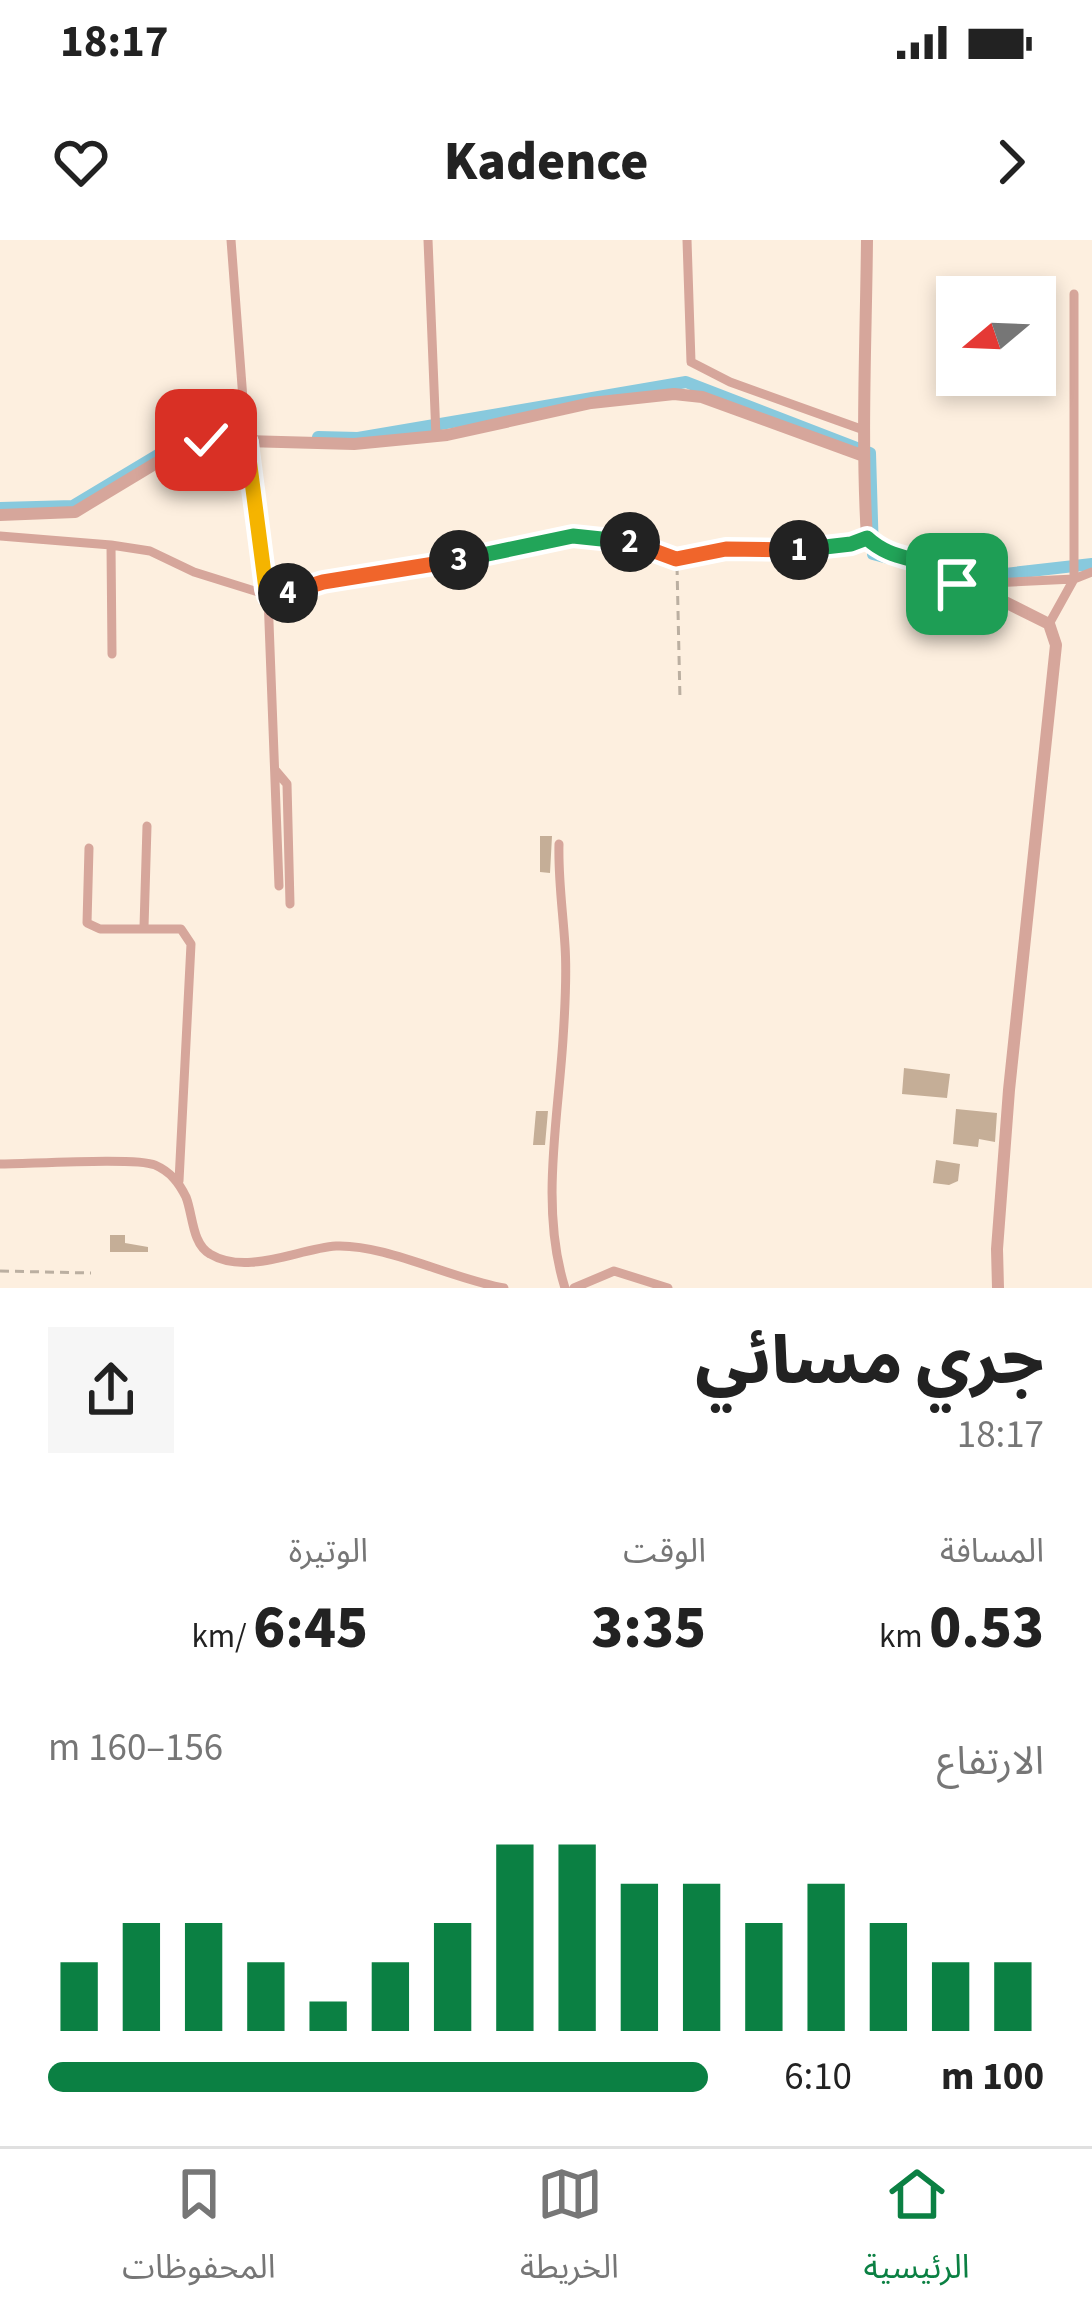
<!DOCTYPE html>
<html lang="ar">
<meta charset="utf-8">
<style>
body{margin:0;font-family:"Source Sans 3","Noto Sans Arabic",sans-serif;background:#f6f6f6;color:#222;direction:rtl;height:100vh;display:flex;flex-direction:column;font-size:45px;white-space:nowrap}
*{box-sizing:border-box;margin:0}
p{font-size:39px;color:#767676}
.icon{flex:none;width:66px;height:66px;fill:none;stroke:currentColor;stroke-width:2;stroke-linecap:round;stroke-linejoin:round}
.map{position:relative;height:1048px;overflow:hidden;direction:ltr}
.panel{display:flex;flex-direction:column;background:#fff;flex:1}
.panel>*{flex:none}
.needle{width:78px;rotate:251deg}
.buttons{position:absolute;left:936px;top:36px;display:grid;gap:24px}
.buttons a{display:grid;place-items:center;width:120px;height:120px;border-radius:0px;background:#fff;box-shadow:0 6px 18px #0003;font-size:60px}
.pin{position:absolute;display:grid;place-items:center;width:102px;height:102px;color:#fff;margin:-51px;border-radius:24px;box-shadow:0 6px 18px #0006}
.km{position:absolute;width:60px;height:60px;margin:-30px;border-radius:50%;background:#222;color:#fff;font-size:33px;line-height:60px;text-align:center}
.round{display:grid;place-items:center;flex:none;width:126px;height:126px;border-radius:0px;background:#f6f6f6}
.headline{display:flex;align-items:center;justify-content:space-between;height:204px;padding:0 48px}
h1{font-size:66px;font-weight:800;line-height:90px}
.metrics{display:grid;grid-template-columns:repeat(3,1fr);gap:18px;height:204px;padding:12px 48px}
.metrics div{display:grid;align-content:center}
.metrics b{font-size:60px;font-weight:800}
.metrics small{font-size:33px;font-weight:400}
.metrics p{font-size:33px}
.chart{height:336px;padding:24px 48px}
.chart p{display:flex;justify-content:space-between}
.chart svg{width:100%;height:216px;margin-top:12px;stroke:#0b8043;stroke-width:6}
ul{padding:0 48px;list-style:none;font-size:39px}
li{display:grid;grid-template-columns:192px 144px 1fr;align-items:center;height:90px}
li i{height:30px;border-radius:15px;background:#0b8043}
.status{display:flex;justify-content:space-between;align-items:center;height:84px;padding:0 60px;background:#fff;direction:ltr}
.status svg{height:33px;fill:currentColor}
header{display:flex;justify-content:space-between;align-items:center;height:156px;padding:0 48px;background:#fff;font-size:54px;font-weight:800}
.tab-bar{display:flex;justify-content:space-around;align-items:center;height:168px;border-top:3px solid #e0e0e0;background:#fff;font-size:33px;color:#767676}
.tab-bar a{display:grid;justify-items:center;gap:6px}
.tab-bar .current{color:#0b8043}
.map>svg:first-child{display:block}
</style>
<div class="status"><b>18:17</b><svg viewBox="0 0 49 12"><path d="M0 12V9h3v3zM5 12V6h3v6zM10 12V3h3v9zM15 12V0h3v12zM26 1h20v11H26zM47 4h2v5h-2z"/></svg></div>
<header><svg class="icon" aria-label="forward" viewBox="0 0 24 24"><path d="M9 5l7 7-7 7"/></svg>Kadence<svg class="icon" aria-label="heart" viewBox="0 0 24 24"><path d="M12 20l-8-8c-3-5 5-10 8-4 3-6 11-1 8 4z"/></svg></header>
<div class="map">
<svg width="1092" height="1048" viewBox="0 0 1092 1048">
<rect width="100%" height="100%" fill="#fdefdf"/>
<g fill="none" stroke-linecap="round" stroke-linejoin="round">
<!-- canal -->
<path stroke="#88c9dd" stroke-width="12" d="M318,197L358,198L686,142L870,213L873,314L888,318
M0,268L73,266L193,194L219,195
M943,332L969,338L1092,324"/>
</g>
<!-- building -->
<path fill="#c5ae97" d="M540,596H552L550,633L540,632Z
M904,828L950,834L947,858L902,854Z
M956,869L997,873L995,902L979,899L978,907L953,904Z
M536,871H548L545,905H533Z
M936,920L960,924L958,941L949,945L933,943Z
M110,995H125V1003L148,1007V1012H110Z"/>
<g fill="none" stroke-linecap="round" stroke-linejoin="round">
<!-- path -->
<path stroke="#bbafa1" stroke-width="3" stroke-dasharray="9 6" stroke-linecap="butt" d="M677,326L680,460
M0,1031L91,1033"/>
<!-- minor -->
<path stroke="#d6a69b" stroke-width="9" d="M231,0L246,199L268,356L279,646
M428,0L436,196
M687,0L691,122L730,142L861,189
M0,296L111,305L112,414
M111,305L150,311L194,332L274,357L323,342L443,324L573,296L639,303L676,319L726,309L796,310L851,305L867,298
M969,344L1074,339L1092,332
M1049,384L1074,339V54
M276,531L287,544L290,664
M559,604C558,639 563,672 565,706C567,736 565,769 563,799C558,880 540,969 565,1048
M89,608L87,683L100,689H181L191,704L179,941
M144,687L147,586
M0,924C28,924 137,917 155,925C171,932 179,943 186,957C193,975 192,1004 210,1014C247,1036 297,1009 336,1006C385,1004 452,1039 504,1048
M574,1048L614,1031L668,1048"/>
<!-- tertiary -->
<path stroke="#d6a69b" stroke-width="12" d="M867,0C866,100 861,199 867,298L881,311L941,326L957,344L989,354L1049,384L1056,405L1009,850L997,1009L998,1048
M0,275L75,272L176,211L206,200L354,204L447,195L591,163L674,154L702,157L864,216"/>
</g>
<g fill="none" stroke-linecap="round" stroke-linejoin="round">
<!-- split-1 casing -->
<g stroke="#fff" stroke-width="24">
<path id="split-1" d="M799,310L851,304L867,298C897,326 927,312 957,344"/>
</g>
<!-- split-2 casing -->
<g stroke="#fff" stroke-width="24">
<path id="split-2" d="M630,302L676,319L726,309L799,310"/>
</g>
<!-- split-3 casing -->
<g stroke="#fff" stroke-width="24">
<path id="split-3" d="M459,320L573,296L630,302"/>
</g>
<!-- split-4 casing -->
<g stroke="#fff" stroke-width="24">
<path id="split-4" d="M288,353L323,342L459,320"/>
</g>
<!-- split-5 casing -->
<g stroke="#fff" stroke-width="24">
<path id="split-5" d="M247,203L266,349L268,356L288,353"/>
</g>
<!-- split-6 casing -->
<g stroke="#fff" stroke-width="24">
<path id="split-6" d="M206,200H246L247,203"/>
</g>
<!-- split-1 -->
<use href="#split-1" stroke="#22a559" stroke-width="15"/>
<!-- split-2 -->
<use href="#split-2" stroke="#f0652b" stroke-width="15"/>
<!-- split-3 -->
<use href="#split-3" stroke="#22a559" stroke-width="15"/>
<!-- split-4 -->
<use href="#split-4" stroke="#f0652b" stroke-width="15"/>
<!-- split-5 -->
<use href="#split-5" stroke="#f5b400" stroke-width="15"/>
<!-- split-6 -->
<use href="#split-6" stroke="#f5b400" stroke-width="15"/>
</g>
</svg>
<div class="buttons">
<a><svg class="needle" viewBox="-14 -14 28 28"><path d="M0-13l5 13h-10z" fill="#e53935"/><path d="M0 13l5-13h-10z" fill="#767676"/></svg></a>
</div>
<div class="pin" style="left:957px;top:344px;background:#1e9e55"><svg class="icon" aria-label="arrive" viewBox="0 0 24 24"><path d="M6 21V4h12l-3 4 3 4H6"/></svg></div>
<div class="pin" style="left:206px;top:200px;background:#d93025"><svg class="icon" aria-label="check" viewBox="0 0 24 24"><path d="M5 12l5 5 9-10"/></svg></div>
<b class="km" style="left:799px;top:310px">1</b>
<b class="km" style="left:630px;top:302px">2</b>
<b class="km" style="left:459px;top:320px">3</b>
<b class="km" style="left:288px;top:353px">4</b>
</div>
<section class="panel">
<div class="headline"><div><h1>جري مسائي</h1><p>18:17</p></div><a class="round"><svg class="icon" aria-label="share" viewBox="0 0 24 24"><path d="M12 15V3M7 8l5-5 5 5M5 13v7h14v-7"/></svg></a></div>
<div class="metrics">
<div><p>المسافة</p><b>0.53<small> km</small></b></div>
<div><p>الوقت</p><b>3:35</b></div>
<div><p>الوتيرة</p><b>6:45<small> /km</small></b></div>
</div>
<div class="chart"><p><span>الارتفاع</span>156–160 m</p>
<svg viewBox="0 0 160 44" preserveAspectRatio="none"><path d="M5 44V30M15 44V22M25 44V22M35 44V30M45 44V38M55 44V30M65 44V22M75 44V6M85 44V6M95 44V14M105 44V14M115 44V22M125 44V14M135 44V22M145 44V30M155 44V30"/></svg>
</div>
<ul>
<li><b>100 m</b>6:10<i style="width:100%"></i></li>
</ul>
</section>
<nav class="tab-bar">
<a class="current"><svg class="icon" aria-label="home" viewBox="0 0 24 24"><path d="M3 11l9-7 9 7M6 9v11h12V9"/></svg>الرئيسية</a>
<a><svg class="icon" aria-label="map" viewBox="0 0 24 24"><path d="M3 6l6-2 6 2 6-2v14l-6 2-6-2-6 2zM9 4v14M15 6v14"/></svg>الخريطة</a>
<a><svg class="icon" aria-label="saved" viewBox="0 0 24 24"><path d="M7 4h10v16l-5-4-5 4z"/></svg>المحفوظات</a>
</nav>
